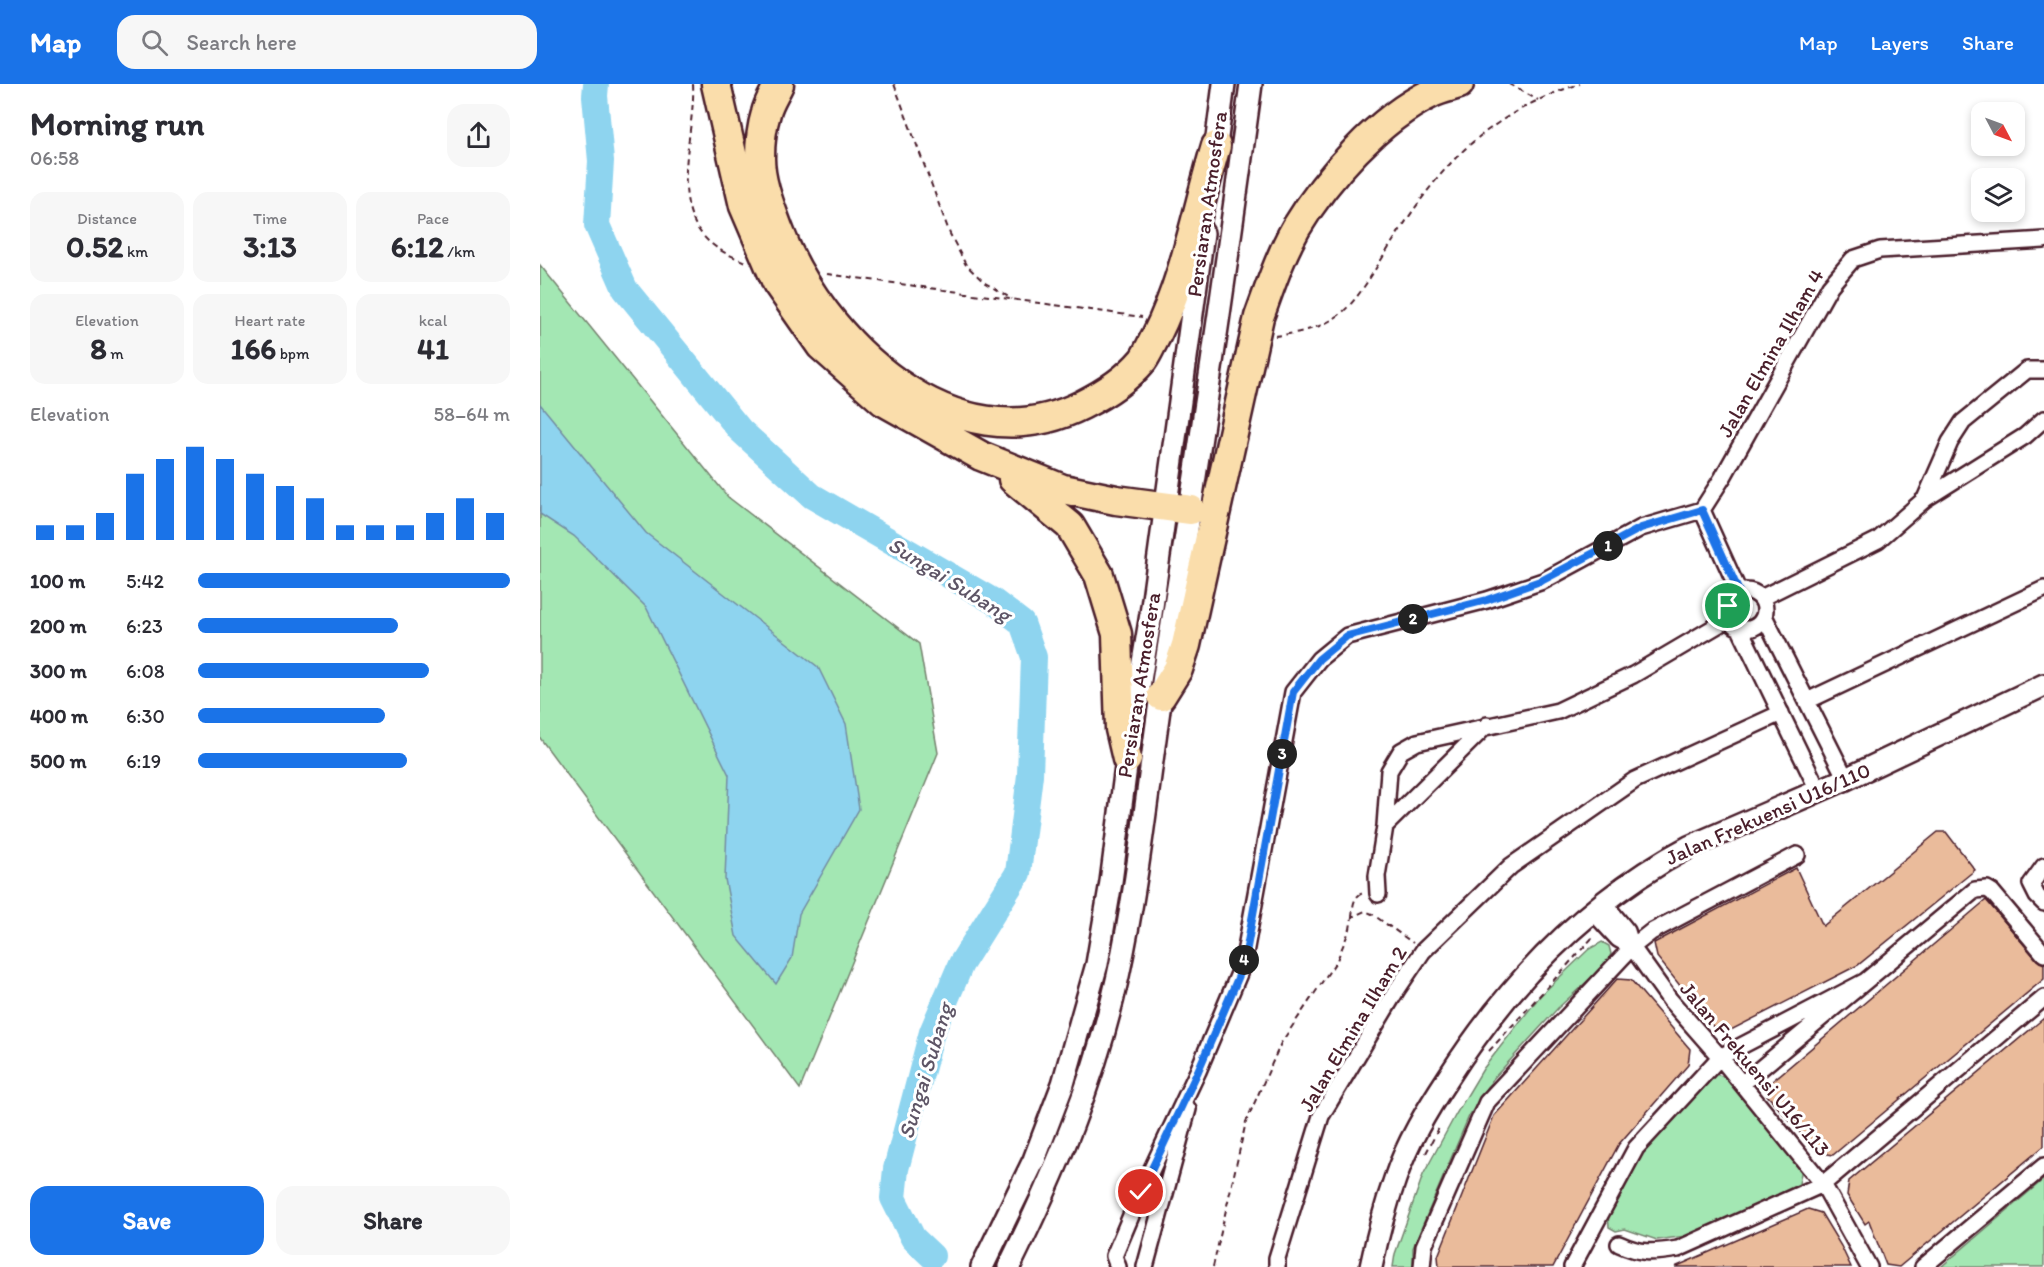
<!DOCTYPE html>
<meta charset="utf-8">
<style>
body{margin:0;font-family:Itim,sans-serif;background:#f7f7f7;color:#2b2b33;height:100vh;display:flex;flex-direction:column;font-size:22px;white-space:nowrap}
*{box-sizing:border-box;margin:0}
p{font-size:20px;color:#7c7c81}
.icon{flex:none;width:33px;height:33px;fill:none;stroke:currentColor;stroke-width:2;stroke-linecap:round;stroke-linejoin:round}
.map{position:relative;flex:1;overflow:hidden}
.panel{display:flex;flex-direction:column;background:#fff;width:540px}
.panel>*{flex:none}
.needle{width:39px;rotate:131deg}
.tools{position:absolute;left:1431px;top:18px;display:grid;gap:12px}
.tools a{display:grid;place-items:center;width:54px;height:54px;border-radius:12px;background:#fff;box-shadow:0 3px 9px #0003;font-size:30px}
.pin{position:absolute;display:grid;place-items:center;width:51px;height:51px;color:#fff;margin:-26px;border:3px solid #fff;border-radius:50%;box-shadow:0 2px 6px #0007}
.km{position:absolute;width:30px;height:30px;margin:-15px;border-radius:50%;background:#222;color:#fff;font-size:16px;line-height:30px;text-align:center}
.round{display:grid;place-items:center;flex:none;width:63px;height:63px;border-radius:18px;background:#f7f7f7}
.overview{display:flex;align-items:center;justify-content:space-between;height:102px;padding:0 30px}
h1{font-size:33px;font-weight:700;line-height:45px}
.figures{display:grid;grid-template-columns:repeat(3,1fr);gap:9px;height:102px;padding:6px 30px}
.figures div{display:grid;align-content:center;border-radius:15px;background:#f7f7f7;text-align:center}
.figures b{font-size:30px;font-weight:700}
.figures small{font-size:16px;font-weight:400}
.figures p{font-size:16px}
.chart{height:168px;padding:12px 30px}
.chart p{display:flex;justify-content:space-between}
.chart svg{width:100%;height:108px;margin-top:6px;stroke:#1a73e8;stroke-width:6}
.action{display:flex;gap:12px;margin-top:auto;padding:12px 30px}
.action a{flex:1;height:69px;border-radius:18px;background:#1a73e8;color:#fff;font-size:24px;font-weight:700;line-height:69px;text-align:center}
.action a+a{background:#f7f7f7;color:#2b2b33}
ul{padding:0 30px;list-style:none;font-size:20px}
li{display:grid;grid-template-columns:96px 72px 1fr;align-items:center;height:45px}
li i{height:15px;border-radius:8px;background:#1a73e8}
header{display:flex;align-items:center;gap:36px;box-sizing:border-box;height:84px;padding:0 30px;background:#1a73e8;color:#fff}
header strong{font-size:28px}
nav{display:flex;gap:33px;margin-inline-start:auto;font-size:21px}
.search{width:420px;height:54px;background:#f7f7f7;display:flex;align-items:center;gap:15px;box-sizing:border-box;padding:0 21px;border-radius:18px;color:#7c7c81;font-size:22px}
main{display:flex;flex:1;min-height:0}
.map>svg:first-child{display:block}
</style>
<header>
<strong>Map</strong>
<div class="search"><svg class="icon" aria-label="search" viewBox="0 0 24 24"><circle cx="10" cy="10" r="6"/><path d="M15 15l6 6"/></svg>Search here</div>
<nav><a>Map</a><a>Layers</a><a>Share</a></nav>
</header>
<main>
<section class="panel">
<div class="overview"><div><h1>Morning run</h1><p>06:58</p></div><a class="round"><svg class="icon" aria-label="share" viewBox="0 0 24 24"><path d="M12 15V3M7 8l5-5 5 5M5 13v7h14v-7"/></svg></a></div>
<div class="figures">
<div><p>Distance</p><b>0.52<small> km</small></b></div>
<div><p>Time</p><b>3:13</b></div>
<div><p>Pace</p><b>6:12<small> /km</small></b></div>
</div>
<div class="figures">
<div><p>Elevation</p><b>8<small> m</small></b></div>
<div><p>Heart rate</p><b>166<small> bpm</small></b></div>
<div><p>kcal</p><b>41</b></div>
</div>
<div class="chart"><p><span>Elevation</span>58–64 m</p>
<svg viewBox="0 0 160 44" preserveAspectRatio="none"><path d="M5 44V38M15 44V38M25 44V33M35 44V17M45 44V11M55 44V6M65 44V11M75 44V17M85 44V22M95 44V27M105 44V38M115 44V38M125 44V38M135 44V33M145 44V27M155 44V33"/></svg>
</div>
<ul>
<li><b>100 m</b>5:42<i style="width:100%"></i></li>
<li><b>200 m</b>6:23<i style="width:64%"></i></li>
<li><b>300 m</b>6:08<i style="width:74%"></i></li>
<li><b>400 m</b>6:30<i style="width:60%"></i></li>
<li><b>500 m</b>6:19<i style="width:67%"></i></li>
</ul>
<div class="action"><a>Save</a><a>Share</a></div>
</section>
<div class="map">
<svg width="1504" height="1183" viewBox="0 0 1504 1183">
<rect width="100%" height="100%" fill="#fff"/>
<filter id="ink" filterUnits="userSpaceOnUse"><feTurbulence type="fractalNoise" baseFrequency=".0167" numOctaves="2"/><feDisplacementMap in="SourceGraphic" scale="12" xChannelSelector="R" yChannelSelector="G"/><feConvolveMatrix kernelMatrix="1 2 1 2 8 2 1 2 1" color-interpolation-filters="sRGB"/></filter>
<g filter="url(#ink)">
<!-- green -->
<path fill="#a3e7b3" stroke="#76836f" stroke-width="1.5" d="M0,181L188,413L379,560L398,669L260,1005L0,654Z
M1062,858L1069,862L1071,870L1066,880L1018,924L953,995L929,1032L873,1164V1183H853L855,1170L883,1091L916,1030L943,985L1000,912L1049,865Z
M1175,990L1182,992L1190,998L1262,1084L1259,1100L1153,1151L1117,1156L1085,1145L1076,1147L1069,1143L1068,1130L1097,1074L1169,993Z
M1504,1095V1183H1401Z"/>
<!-- water -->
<path fill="#8ed4ef" stroke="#738ca1" stroke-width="1.5" d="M0,320L106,449L278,583L306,640L319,725L259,830L252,874L236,900L196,852L185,795L189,691L106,523L34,452L0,430Z"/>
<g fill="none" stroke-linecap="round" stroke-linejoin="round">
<!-- river -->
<path stroke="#8ed4ef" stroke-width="26" d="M56,0L55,12L61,77L57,141L85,205L200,346L272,412L453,517L482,539L494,573L490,691L478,789L421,880L392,948L356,1085L353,1114L373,1154L392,1172"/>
</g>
<!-- building -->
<path fill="#eabb9b" stroke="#4a1f2b" stroke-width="1.5" d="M1398,748H1406L1435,786L1318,881L1189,947L1174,944L1117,873L1114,859L1256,784L1283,842Z
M1446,816L1497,876L1504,880V895L1293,1071L1277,1068L1227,1011L1230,999Z
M1077,895L1091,896L1150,965L1148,981L1079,1060L1013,1183H899L898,1172L954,1032Z
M1504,934V1062L1359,1183L1346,1181L1329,1137L1325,1140L1307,1111L1309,1097Z
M1268,1125L1281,1129L1301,1162L1311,1183H1135Z"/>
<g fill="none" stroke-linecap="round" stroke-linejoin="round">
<!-- street casing -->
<g stroke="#4a1f2b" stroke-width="20">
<path id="street" d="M1385,415L1410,358L1423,338L1487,286H1504
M1162,426L1183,393L1290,202L1313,175L1340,166L1504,156
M1162,426L1199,508
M1187 526a19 19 0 1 1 38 0a19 19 0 1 1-38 0Z
M1221,514L1338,456L1385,415L1485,352L1504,335
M1224,532L1306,695
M1199,543L1278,706
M1267,617L1504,505
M845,742L947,641
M1504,782L1491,800L1497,812L1504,819
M838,810L837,792L845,742L849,687L861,667L877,658L1018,627L1093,591L1190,534
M1064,819L1087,847L1092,863L1130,916L1180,973L1283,1100L1329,1183
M1053,828L1078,855L1092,863
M1202,1000L1435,806L1447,805L1452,808L1504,870
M1079,1160C1101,1170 1113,1169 1138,1165L1283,1100L1504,914
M578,1183L574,1172L601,1108L658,987L703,880L753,608L779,575L807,552L947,516L1003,497L1101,444L1162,426
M605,1183L648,1025
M737,1183V1174L781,1032L856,907L883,867L971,782L1095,696L1241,629
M882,1183L884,1162L947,1018L1092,863L1111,848L1257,771
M1032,1183L1096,1064L1180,973L1324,898
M1383,1183L1504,1082"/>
</g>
<!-- secondary casing -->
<g stroke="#4a1f2b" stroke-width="26">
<path id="secondary" d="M674,76L684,0
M442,1183L494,1076L523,1000L557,880L571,798L587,675L611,530L663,149
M469,1183C515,1090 556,994 578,892C600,791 609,687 625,585C656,391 685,195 711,0
M831,1183C837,1154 845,1123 855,1095C867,1059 887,1026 908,994C969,899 1049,816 1149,763L1306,695L1504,601"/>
</g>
<!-- highway casing -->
<g stroke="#4a1f2b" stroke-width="33">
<path id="highway" d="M176,0L204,122L237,199L281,262L343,317L441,372L523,405L576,416L651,426
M239,0C235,9 228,19 226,29C222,42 220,60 220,74C220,98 230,122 238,144C280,257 414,386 542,321C564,310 587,295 603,276C608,269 612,259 616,252C646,192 657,125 676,62
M473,395L530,442L559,491L577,550L580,645L587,675
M621,612L638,585L646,561L719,233C730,203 740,172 756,144C786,94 839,34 892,9C900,5 910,3 919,0"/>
</g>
<!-- path -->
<path stroke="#4a1f2b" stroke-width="2" stroke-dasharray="6 4.5" stroke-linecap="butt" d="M153,0C156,53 122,130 180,166C188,171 197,174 205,178
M354,0L410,150L426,181L445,199L472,215
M969,0L998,16
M287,190L602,233
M735,252C758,249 780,245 799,231C818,216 830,193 843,173C863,141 884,108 910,80C945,42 991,15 1040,0
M812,833C813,823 813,811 824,809
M949,967L1054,852
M886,1069L900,1042
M673,1183L706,1038L741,959L797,876L810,845L812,833L825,827L832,830L873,859"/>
<!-- street -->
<use href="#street" stroke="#fff" stroke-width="15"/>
<!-- secondary -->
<use href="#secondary" stroke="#fff" stroke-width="21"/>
<!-- highway -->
<use href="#highway" stroke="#faddab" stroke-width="28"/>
</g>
</g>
<g fill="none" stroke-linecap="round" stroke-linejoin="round" filter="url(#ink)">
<!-- route casing -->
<g stroke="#fff" stroke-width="12">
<path id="route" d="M601,1108L658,987L704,880L753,608L779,575L807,552L947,516L1003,496L1101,444L1162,426L1199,508L1194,512L1188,522"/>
</g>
<!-- route -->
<use href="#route" stroke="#1a73e8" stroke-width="8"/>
</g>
<g text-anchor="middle" stroke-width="6" stroke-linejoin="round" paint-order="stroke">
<!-- street labels -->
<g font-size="21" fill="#4a1f2b" stroke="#fff">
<text transform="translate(667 120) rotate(-82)" y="7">Persiaran Atmosfera</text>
<text transform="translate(1231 269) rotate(-60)" y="7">Jalan Elmina Ilham 4</text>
<text transform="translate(599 601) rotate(-81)" y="7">Persiaran Atmosfera</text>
<text transform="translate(1228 730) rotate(-24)" y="7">Jalan Frekuensi U16/110</text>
<text transform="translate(813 945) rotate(-59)" y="7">Jalan Elmina Ilham 2</text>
<text transform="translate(1215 985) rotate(50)" y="7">Jalan Frekuensi U16/113</text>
</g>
<!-- water labels -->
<g font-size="22" font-style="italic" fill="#5e5566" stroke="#fff">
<text transform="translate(410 495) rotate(32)" y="8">Sungai Subang</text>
<text transform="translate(385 987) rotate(-73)" y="8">Sungai Subang</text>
</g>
</g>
</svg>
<div class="tools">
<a><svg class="needle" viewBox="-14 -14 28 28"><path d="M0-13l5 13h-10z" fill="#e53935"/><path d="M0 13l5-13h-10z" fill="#7c7c81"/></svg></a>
<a><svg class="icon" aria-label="layers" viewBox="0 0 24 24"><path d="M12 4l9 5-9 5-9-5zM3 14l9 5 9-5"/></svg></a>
</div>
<div class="pin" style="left:1188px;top:522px;background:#1e9e55"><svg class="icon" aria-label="arrive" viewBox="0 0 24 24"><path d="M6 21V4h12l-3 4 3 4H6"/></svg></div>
<div class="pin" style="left:601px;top:1108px;background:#d93025"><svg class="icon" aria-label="check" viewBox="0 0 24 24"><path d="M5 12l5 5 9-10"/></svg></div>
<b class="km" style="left:1068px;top:462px">1</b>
<b class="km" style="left:873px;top:535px">2</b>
<b class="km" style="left:742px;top:670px">3</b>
<b class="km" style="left:704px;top:876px">4</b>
</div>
</main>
